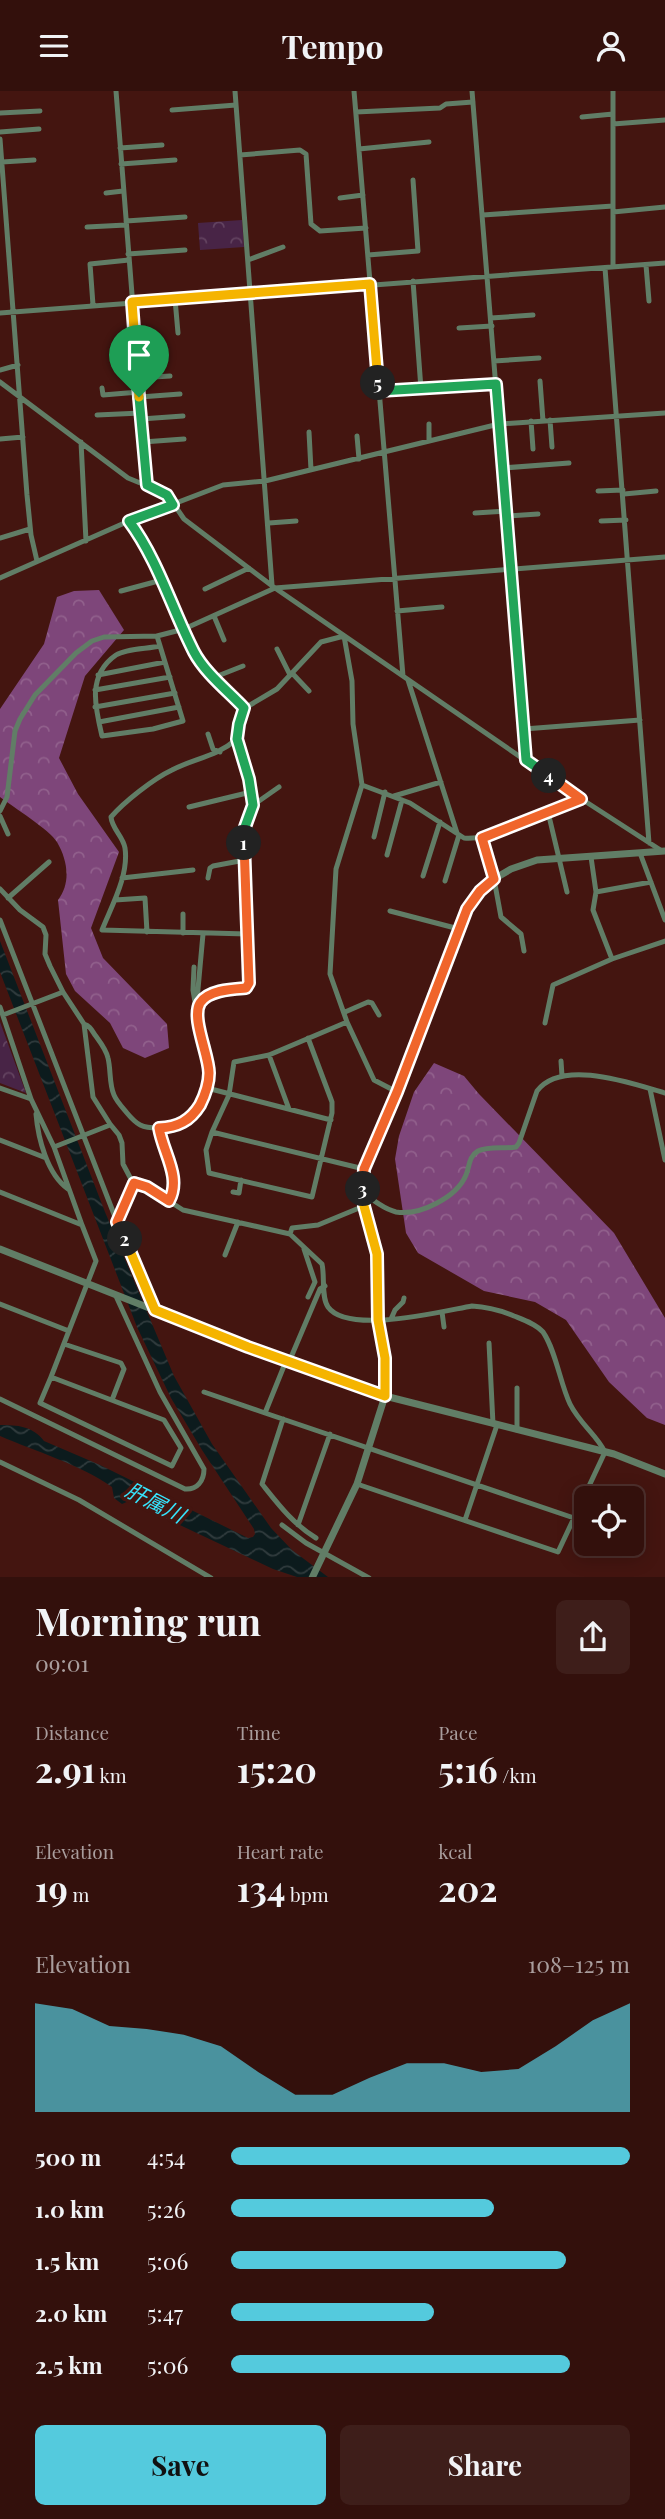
<!DOCTYPE html>
<meta charset="utf-8">
<style>
body{margin:0;font-family:"Playfair Display","Noto Sans JP",serif;background:#3e1e1a;color:#f1f3f6;height:100vh;display:flex;flex-direction:column;font-size:26px;white-space:nowrap}
*{box-sizing:border-box;margin:0}
p{font-size:23px;color:#a99d9d}
.icon{flex:none;width:38px;height:38px;fill:none;stroke:currentColor;stroke-width:2;stroke-linecap:round;stroke-linejoin:round}
.map{position:relative;height:1486px;overflow:hidden}
.details{display:flex;flex-direction:column;background:#33100c;flex:1}
.details>*{flex:none}
.tools{position:absolute;left:574px;top:1395px;display:grid;gap:14px}
.tools a{display:grid;place-items:center;width:70px;height:70px;border-radius:10px;background:#33100c;box-shadow:0 4px 18px #0003,0 0 0 2px #4e302d;font-size:35px}
.pin{position:absolute;display:grid;place-items:center;width:60px;height:60px;color:#fff;margin:-72px -30px;border-radius:50% 50% 50% 0;rotate:-45deg;box-shadow:0 0 7px #0007}
.pin .icon{rotate:45deg}
.km{position:absolute;width:35px;height:35px;margin:-18px;border-radius:50%;background:#222;color:#fff;font-size:19px;line-height:35px;text-align:center}
.round{display:grid;place-items:center;flex:none;width:74px;height:74px;border-radius:10px;background:#3e1e1a}
.headline{display:flex;align-items:center;justify-content:space-between;height:119px;padding:0 35px}
h1{font-size:38px;font-weight:700;line-height:52px}
.metrics{display:grid;grid-template-columns:repeat(3,1fr);gap:10px;height:119px;padding:7px 35px}
.metrics div{display:grid;align-content:center}
.metrics b{font-size:35px;font-weight:700}
.metrics small{font-size:19px;font-weight:400}
.metrics p{font-size:19px}
.chart{height:196px;padding:14px 35px}
.chart p{display:flex;justify-content:space-between}
.chart svg{width:100%;height:126px;margin-top:7px;fill:#54cadd;opacity:.7}
.cta{display:flex;gap:14px;margin-top:auto;padding:14px 35px}
.cta a{flex:1;height:80px;border-radius:10px;background:#54cadd;color:#111;font-size:28px;font-weight:700;line-height:80px;text-align:center}
.cta a+a{background:#3e1e1a;color:#f1f3f6}
ul{padding:0 35px;list-style:none;font-size:23px}
li{display:grid;grid-template-columns:112px 84px 1fr;align-items:center;height:52px}
li i{height:18px;border-radius:9px;background:#54cadd}
header{display:flex;justify-content:space-between;align-items:center;height:91px;padding:0 35px;background:#33100c;font-size:32px;font-weight:700}
.map>svg:first-child{display:block}
</style>
<header><svg class="icon" aria-label="menu" viewBox="0 0 24 24"><path d="M4 6h16M4 12h16M4 18h16"/></svg>Tempo<svg class="icon" aria-label="person" viewBox="0 0 24 24"><circle cx="12" cy="8" r="4"/><path d="M4 21q1-7 8-7t8 7"/></svg></header>
<div class="map">
<svg width="665" height="1487" viewBox="0 0 665 1487">
<defs>
<pattern id="forest-crowns" width="20" height="18" patternUnits="userSpaceOnUse" patternTransform="scale(1.75)"><rect width="20" height="18" fill="#7e467a"/><path d="M2 6a3 3 0 1 1 6 0M12 15a3 3 0 1 1 6 0" fill="none" stroke="#91608c"/></pattern>
<pattern id="park-crowns" width="20" height="18" patternUnits="userSpaceOnUse" patternTransform="scale(1.75)"><rect width="20" height="18" fill="#482446"/><path d="M2 6a3 3 0 1 1 6 0M12 15a3 3 0 1 1 6 0" fill="none" stroke="#634360"/></pattern>
<pattern id="water-waves" width="16" height="10" patternUnits="userSpaceOnUse" patternTransform="scale(1.75)"><rect width="16" height="10" fill="#0c1b1d"/><path d="M0 5q4-4 8 0t8 0" fill="none" stroke="#303b3d"/></pattern>
</defs>
<rect width="100%" height="100%" fill="#441510"/>
<!-- forest -->
<path fill="url(#forest-crowns)" d="M99,499L124,539L85,585L59,667L78,703L119,761L91,837L103,867L167,933L169,957L145,967L123,957L110,932L75,900L66,883L58,809C71,792 68,770 57,751C50,739 13,716 0,706V618L44,553L57,506L74,500Z
M434,972L464,985L479,1003L614,1142L665,1227V1334L647,1327L609,1291L566,1229L535,1211L484,1200L418,1162L406,1142L395,1068L399,1045L414,1001Z"/>
<!-- park -->
<path fill="url(#park-crowns)" d="M242,129L244,156L200,159L198,132Z
M0,931L26,1002L0,992Z"/>
<!-- water -->
<path fill="url(#water-waves)" d="M0,850L105,1121L174,1285L212,1353L271,1437L292,1459L328,1486H297L273,1478L129,1410L122,1413L114,1407L112,1396C79,1373 37,1361 0,1345V1334C17,1334 33,1335 44,1350L100,1374L248,1447L253,1446L255,1443L254,1438L202,1359L171,1307L137,1236L0,881Z"/>
<g fill="none" stroke-linecap="round" stroke-linejoin="round">
<!-- minor -->
<path stroke="#617d66" stroke-width="5" d="M116,0L147,394
M235,0L272,494
M354,0L403,585
M472,0L526,669
M613,0V176
M172,19L236,14
M356,21L440,17L446,13L473,11
M0,22L40,20
M582,26L613,23
M613,33L665,29
M0,41L39,38
M0,48L27,404L31,444L37,470
M120,57L162,54
M359,58L429,51
M240,64L300,59L306,63L311,133L320,140L366,137
M2,71L34,69
M121,73L175,69
M106,102L123,100
M340,107L363,104
M613,121L665,116
M483,124L613,115
M126,130L185,126
M87,136L126,134
M128,163L185,159
M368,164L418,160L413,89
M248,169L283,156
M646,174L649,210
M605,177L649,752
M413,190L421,298
M175,208L178,242
M93,214L90,173L129,169
M0,222L665,172
M491,227L533,224
M459,237L492,235
M494,270L539,267
M0,279L18,274
M138,287L170,285
M540,290L543,330
M0,291L128,387L167,403L184,428L275,497L580,707L662,760
M102,297L103,304L139,301
M379,300L496,294
M140,306L180,303
M97,324L141,322
M141,328L183,325
M550,329L552,356
M531,330L533,358
M429,333V350
M309,341L311,379
M357,345L359,368
M0,348L23,346
M81,351L86,450
M143,351L184,348
M503,377L569,372
M598,400L623,399
M624,403L656,400
M475,422L507,420
M507,425L538,423
M129,430C158,469 172,518 194,561C205,582 228,600 245,617
M601,430L626,429
M269,432L296,430
M0,447L30,438
M0,487L129,430L223,394L265,390L499,333L665,322
M205,498L249,477
M121,500L162,489
M397,520L442,516
M214,525L224,549
M157,545L183,630L153,638L102,645C95,616 87,584 116,564C127,557 148,558 160,555
M277,558L290,584
M292,582L309,600
M98,584L165,571
M215,586L243,575
M408,589L457,742
M95,599L170,586
M95,616L175,602
M99,631L179,616
M524,638L640,629
M208,643L213,658L220,661
M237,648C216,666 195,667 172,679C153,688 124,711 111,726C112,738 123,745 125,757C129,784 112,814 102,839L247,843
M362,694L410,712L464,747C495,750 551,720 581,708
M394,705L441,691
M252,708L259,710L279,696
M189,716L251,701
M0,720L7,706L15,640L20,628L35,604L76,562L92,550L104,546L157,545L184,538L275,497L665,466
M548,721L567,801
M0,725L8,743
M374,746L385,701
M482,747L494,788L501,826L521,843L524,860
M640,762L665,829
M387,764L402,709
M591,766L596,801L651,791
M423,785L440,731
M122,787L193,779
M208,787L210,777L213,775L245,769
M445,790L459,744
M0,798L20,819L43,836L46,844L45,863L50,875L63,901L84,933C90,935 91,938 95,944C100,951 106,958 108,967C111,979 109,993 114,1004C117,1011 123,1017 127,1022C137,1034 142,1037 158,1037C175,1036 185,1034 196,1020C228,978 186,932 201,911C209,899 233,898 246,897L249,892L244,753L245,736L253,714L249,688L237,648L238,633L245,617L277,598L321,551L344,545L352,590L353,633L362,694L336,778L330,883L347,931L374,989L397,1001
M596,801L593,819L612,868L665,850
M8,807L49,771
M115,809L145,807L147,841
M390,820L459,838
M183,823V842
M0,829L117,1131L155,1219
M194,876L193,899L195,911
M0,916L31,1008L54,1056L82,1134
M196,920L203,843
M345,921L368,911L372,912L379,924
M3,924L63,901
M347,931L269,964L234,971L229,1004L212,1041L364,1078
M545,932L553,894L612,868
M84,933L93,1006L110,1033L119,1044L122,1052L123,1073L133,1092L147,1096L183,1119L290,1143L322,1173C325,1186 321,1206 328,1216C348,1244 443,1220 472,1215C488,1216 500,1219 514,1225C524,1229 536,1233 543,1241C556,1260 560,1292 570,1313C580,1333 596,1343 605,1361L558,1461L357,1393
M269,964L289,1018
M561,970L562,985
M0,997L31,1008
M207,997L331,1029
M650,998L665,1069
M36,1023C38,1047 47,1083 68,1098
M159,1037C163,1062 182,1086 169,1110
M212,1041L206,1059L209,1082L312,1106L332,1022V1011L308,947
M0,1049L46,1067
M54,1056L110,1034
M0,1101L82,1134L96,1170L51,1286
M233,1101L239,1102L241,1089
M363,1101C373,1109 384,1118 396,1121C420,1125 457,1106 466,1084C470,1075 468,1066 478,1060C488,1055 504,1058 516,1056L519,1052L537,1000C562,967 633,993 665,1002
M117,1131L133,1092
M290,1143L292,1137L318,1134L364,1115
M304,1158L315,1191L308,1206
M225,1164L238,1131
M0,1213L69,1240
M442,1221L444,1236
M391,1228L395,1219L403,1211L404,1207
M489,1252L493,1333
M64,1253L121,1272L124,1278L112,1309
M286,1270L265,1322L574,1427
M289,1271L320,1198L325,1195
M51,1286L164,1329L181,1357L172,1375L40,1312Z
M204,1301L265,1322
M0,1308L185,1398C197,1399 204,1390 204,1378L160,1301L115,1203
M283,1328L262,1393C278,1413 293,1433 316,1447
M517,1339V1297
M0,1371L79,1409L211,1487
M465,1429L497,1334
M282,1434L306,1452L369,1487
M298,1434L330,1343"/>
<!-- tertiary -->
<path stroke="#617d66" stroke-width="7" d="M0,1158L248,1256L385,1305L614,1363L665,1383
M312,1487L357,1393L385,1305V1267L378,1229L377,1163L364,1115V1078L397,1001L467,818L480,800L494,788L511,778L537,769L665,760"/>
</g>
<g fill="none" stroke-linecap="round" stroke-linejoin="round">
<!-- split-1 casing -->
<g stroke="#fff" stroke-width="14">
<path id="split-1" d="M139,306L147,394L167,404L173,414L129,430C158,469 172,518 194,561C205,582 228,600 244,617L239,633L237,648L249,688L253,714L245,736L244,752"/>
</g>
<!-- split-2 casing -->
<g stroke="#fff" stroke-width="14">
<path id="split-2" d="M125,1148L117,1131L134,1092L147,1096L169,1110C182,1086 163,1062 159,1037C178,1036 190,1030 200,1014C205,1004 209,994 209,982C209,964 191,927 200,912C208,899 233,898 246,897L249,892L244,752"/>
</g>
<!-- split-3 casing -->
<g stroke="#fff" stroke-width="14">
<path id="split-3" d="M125,1148L155,1219L248,1256L385,1305V1267L378,1229L377,1163L364,1115L363,1098"/>
</g>
<!-- split-4 casing -->
<g stroke="#fff" stroke-width="14">
<path id="split-4" d="M363,1098L364,1078L397,1001L467,818L480,800L494,788L482,747L581,708L549,685"/>
</g>
<!-- split-5 casing -->
<g stroke="#fff" stroke-width="14">
<path id="split-5" d="M378,292L379,300L496,293L526,669L549,685"/>
</g>
<!-- split-6 casing -->
<g stroke="#fff" stroke-width="14">
<path id="split-6" d="M139,306L132,211L370,193L378,292"/>
</g>
<!-- split-1 -->
<use href="#split-1" stroke="#22a559" stroke-width="9"/>
<!-- split-2 -->
<use href="#split-2" stroke="#f0652b" stroke-width="9"/>
<!-- split-3 -->
<use href="#split-3" stroke="#f5b400" stroke-width="9"/>
<!-- split-4 -->
<use href="#split-4" stroke="#f0652b" stroke-width="9"/>
<!-- split-5 -->
<use href="#split-5" stroke="#22a559" stroke-width="9"/>
<!-- split-6 -->
<use href="#split-6" stroke="#f5b400" stroke-width="9"/>
</g>
<g text-anchor="middle" stroke-width="7" stroke-linejoin="round" paint-order="stroke">
<!-- water labels -->
<g font-size="21" font-style="italic" fill="#36e3fb" stroke="#441510">
<text transform="translate(155 1412) rotate(27)" y="7">肝属川</text>
</g>
</g>
</svg>
<div class="tools">
<a><svg class="icon" aria-label="locate" viewBox="0 0 24 24"><circle cx="12" cy="12" r="6"/><path d="M12 2v4M12 18v4M2 12h4M18 12h4"/></svg></a>
</div>
<div class="pin" style="left:139px;top:306px;background:#1e9e55"><svg class="icon" aria-label="arrive" viewBox="0 0 24 24"><path d="M6 21V4h12l-3 4 3 4H6"/></svg></div>
<b class="km" style="left:244px;top:752px">1</b>
<b class="km" style="left:125px;top:1148px">2</b>
<b class="km" style="left:363px;top:1098px">3</b>
<b class="km" style="left:549px;top:685px">4</b>
<b class="km" style="left:378px;top:292px">5</b>
</div>
<section class="details">
<div class="headline"><div><h1>Morning run</h1><p>09:01</p></div><a class="round"><svg class="icon" aria-label="share" viewBox="0 0 24 24"><path d="M12 15V3M7 8l5-5 5 5M5 13v7h14v-7"/></svg></a></div>
<div class="metrics">
<div><p>Distance</p><b>2.91<small> km</small></b></div>
<div><p>Time</p><b>15:20</b></div>
<div><p>Pace</p><b>5:16<small> /km</small></b></div>
</div>
<div class="metrics">
<div><p>Elevation</p><b>19<small> m</small></b></div>
<div><p>Heart rate</p><b>134<small> bpm</small></b></div>
<div><p>kcal</p><b>202</b></div>
</div>
<div class="chart"><p><span>Elevation</span>108–125 m</p>
<svg viewBox="0 0 160 44" preserveAspectRatio="none"><path d="M0 44V6L10 8L20 14L30 15L40 17L50 21L60 30L70 38L80 38L90 32L100 27L110 27L120 30L130 29L140 21L150 12L160 6V44z"/></svg>
</div>
<ul>
<li><b>500 m</b>4:54<i style="width:100%"></i></li>
<li><b>1.0 km</b>5:26<i style="width:66%"></i></li>
<li><b>1.5 km</b>5:06<i style="width:84%"></i></li>
<li><b>2.0 km</b>5:47<i style="width:51%"></i></li>
<li><b>2.5 km</b>5:06<i style="width:85%"></i></li>
</ul>
<div class="cta"><a>Save</a><a>Share</a></div>
</section>
